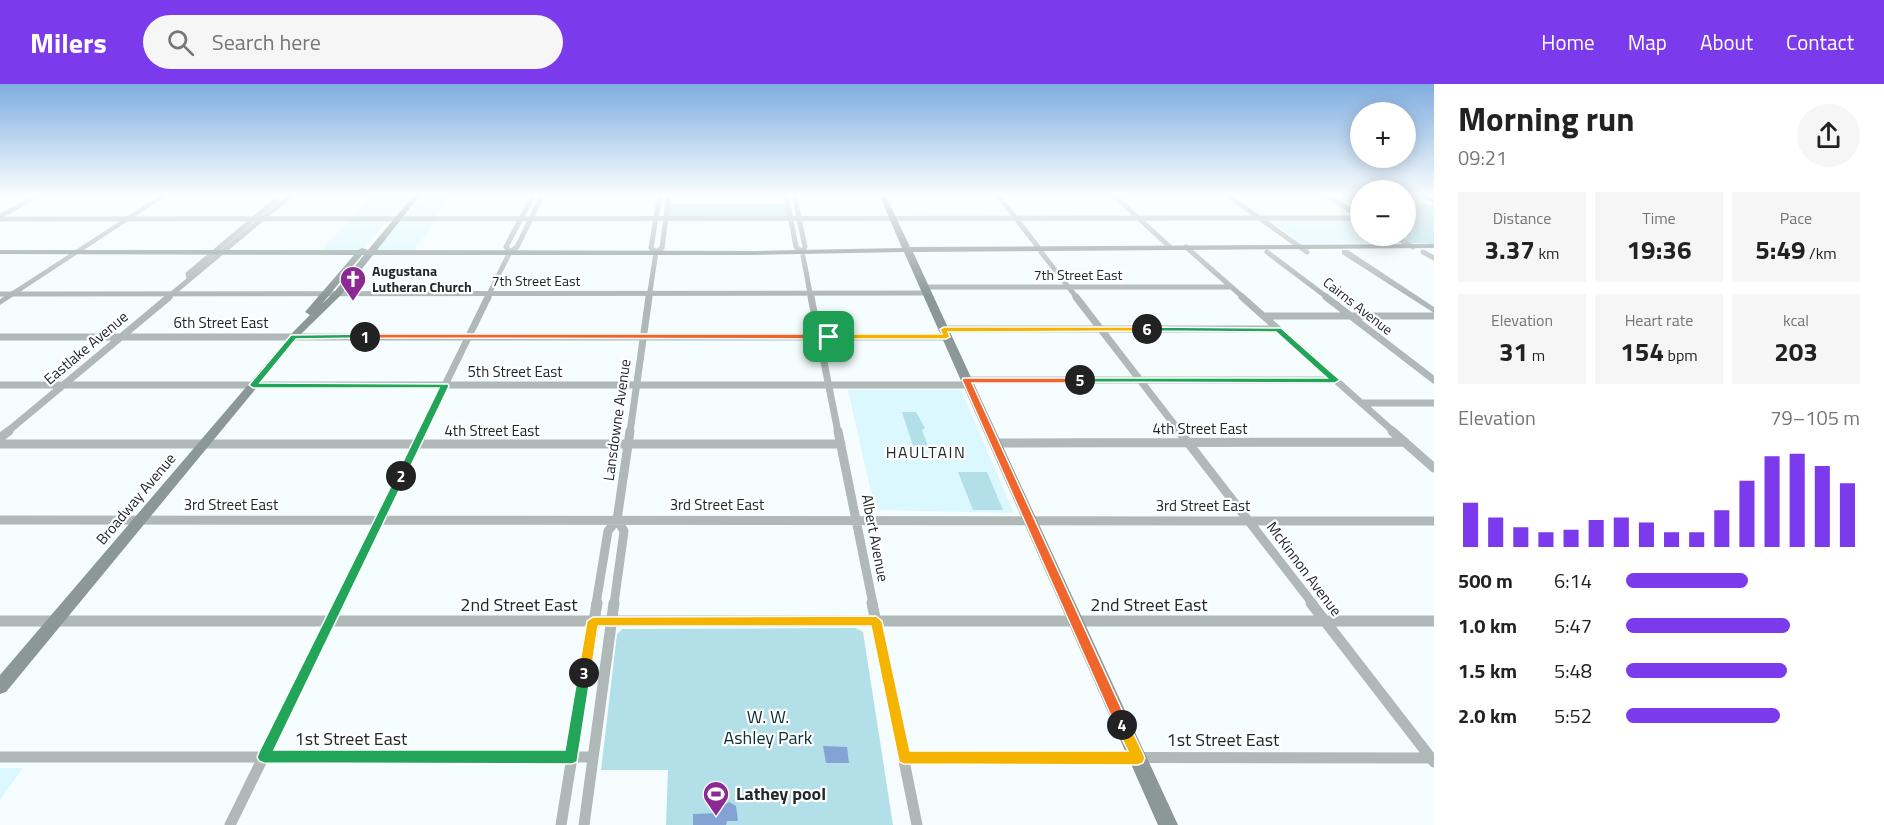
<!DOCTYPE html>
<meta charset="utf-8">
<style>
body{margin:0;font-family:"Titillium Web",sans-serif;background:#f6f6f6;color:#222;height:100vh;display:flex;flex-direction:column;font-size:22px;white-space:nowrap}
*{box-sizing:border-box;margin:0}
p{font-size:20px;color:#767676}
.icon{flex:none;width:33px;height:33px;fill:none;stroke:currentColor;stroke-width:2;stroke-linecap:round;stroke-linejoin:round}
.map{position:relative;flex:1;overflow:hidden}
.sheet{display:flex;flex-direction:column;background:#fff;width:450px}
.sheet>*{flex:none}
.tools{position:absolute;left:1350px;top:18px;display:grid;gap:12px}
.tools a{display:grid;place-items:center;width:66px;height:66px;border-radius:50%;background:#fff;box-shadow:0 3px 15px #0003;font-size:30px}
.pin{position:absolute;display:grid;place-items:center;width:51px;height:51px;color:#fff;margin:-26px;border-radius:12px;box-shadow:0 3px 9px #0006}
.km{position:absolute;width:30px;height:30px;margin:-15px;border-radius:50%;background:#222;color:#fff;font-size:16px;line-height:30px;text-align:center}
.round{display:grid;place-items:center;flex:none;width:63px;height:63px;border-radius:32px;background:#f6f6f6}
.head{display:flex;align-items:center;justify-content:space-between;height:102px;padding:0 24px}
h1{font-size:33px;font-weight:700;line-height:45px}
.metrics{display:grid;grid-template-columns:repeat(3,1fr);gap:9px;height:102px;padding:6px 24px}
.metrics div{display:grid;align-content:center;border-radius:0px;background:#f6f6f6;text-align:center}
.metrics b{font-size:26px;font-weight:700}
.metrics small{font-size:16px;font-weight:400}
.metrics p{font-size:16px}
.chart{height:168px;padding:12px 24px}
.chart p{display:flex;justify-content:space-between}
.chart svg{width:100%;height:108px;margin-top:6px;stroke:#7c3aed;stroke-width:6}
ul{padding:0 24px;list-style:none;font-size:20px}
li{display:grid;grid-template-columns:96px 72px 1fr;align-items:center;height:45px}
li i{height:15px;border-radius:8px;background:#7c3aed}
header{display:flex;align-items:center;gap:36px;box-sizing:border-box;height:84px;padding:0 30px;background:#7c3aed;color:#fff}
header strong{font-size:28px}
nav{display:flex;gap:33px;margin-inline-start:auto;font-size:21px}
.search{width:420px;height:54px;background:#f6f6f6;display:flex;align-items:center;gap:15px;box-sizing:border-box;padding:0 21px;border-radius:33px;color:#767676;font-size:22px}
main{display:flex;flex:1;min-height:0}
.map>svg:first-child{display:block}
</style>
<header>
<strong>Milers</strong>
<div class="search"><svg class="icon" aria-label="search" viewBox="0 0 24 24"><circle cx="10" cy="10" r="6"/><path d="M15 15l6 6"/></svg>Search here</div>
<nav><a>Home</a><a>Map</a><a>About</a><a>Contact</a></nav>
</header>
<main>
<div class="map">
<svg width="1434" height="741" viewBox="0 0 1434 741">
<rect width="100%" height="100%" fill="#f5fdff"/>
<!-- built -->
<path fill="#dbf8ff" d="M374,110H409L361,168H319Z
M424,110H452L434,133H405Z
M397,135H437L413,168H371Z
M1360,136V152H1389L1401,159H1301L1270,137Z
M848,306H961L1014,429L875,426Z
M0,684H23L0,716Z"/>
<!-- green -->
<path fill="#b3dfe9" d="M668,120H788L790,135H666Z
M1406,120H1434V160L1410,159L1398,152H1406Z
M902,328H916L925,344L922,346L928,362H913Z
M958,388H987L1003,426H973Z
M856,544L863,548L893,741H666L668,686H601L617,550L622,545Z"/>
<!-- water -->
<path fill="#82a3d3" d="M823,662L847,663L849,679H826Z
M729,718L736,722L738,737H727L726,741H693V730L720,729L721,723Z"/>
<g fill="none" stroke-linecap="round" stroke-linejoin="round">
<!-- minor-far3 -->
<path stroke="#b0b9b8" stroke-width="5" d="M786,110L796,163L802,168L805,163L794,110
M997,110L1038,163
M1112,110L1170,163
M1226,110L1307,168
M1324,110L1360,132
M0,132L41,110
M0,135L1360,134
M1394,152L1413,163
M1186,163L1244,214
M510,168L506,163L534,110
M656,168L651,164L660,110
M1041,168L1077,214
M1267,168L1328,214
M1423,168L1434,174
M803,172L811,214
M189,194L188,190L276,116
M925,203H1231
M0,210L928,209
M167,214L292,110
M487,214L510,168L517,163L543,110
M649,214L656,168L662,164L669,110"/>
<!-- minor-far2 -->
<path stroke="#b0b9b8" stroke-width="7" d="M811,213L838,348
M1076,213L1180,348
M1242,213L1394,348
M1326,213L1434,296
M1264,232H1434
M943,245H1278
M0,253H947
M966,296H1335
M0,301H969
M1362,319H1434
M7,348L169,213
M422,348L488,213
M630,348L649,213"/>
<!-- minor-far1 -->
<path stroke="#b0b9b8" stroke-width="9" d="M838,347L873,520
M1179,347L1313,520
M1392,347L1434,384
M0,354L9,347
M995,359L1405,358
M0,360H841
M0,436L1434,437
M338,520L423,347
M596,520L608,447L617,436L630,347
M614,520L624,447L617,436"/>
<!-- minor -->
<path stroke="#b0b9b8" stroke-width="11" d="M872,519L917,741
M1311,519L1434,678
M0,537H1434
M0,673H593
M904,673L1434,674
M230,741L339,519
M561,741L597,519
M584,741L614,519"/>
<!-- tertiary -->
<path fill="#b0b9b8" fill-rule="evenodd" d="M162,110H169L0,221V215Z
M1342,166H1348L1434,223V229L1342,170Z"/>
<!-- secondary -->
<path fill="#8b9897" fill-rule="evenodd" d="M415,110H421L377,166L755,167L902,164L879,110H885L910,163L1434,160V164L913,168L1178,741H1158L904,168L755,171H373L341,211L300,251L6,608L0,610V591L294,247L310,231L305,228L354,171L0,170V166H358L362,164L368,166ZM362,171H364L335,207L322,220Z
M1416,110H1424L1434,114V119Z"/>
</g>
<!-- sky -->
<linearGradient id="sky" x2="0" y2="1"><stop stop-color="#7fade0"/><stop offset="0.52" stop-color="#fafeff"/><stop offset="1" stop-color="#fafeff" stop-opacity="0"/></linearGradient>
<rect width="1434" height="213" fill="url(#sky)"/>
<!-- split-1 -->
<path fill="#f0652b" stroke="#fff" stroke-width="1.5" d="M365,250H829L833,253L829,255L362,254L361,253Z"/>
<!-- split-2 -->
<path fill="#22a559" stroke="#fff" stroke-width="1.5" d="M365,250L369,253L368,254L296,255L260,299L448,300L449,302L406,392L401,395L396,392L439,304H253L249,301L291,251Z"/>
<!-- split-3 -->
<path fill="#22a559" stroke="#fff" stroke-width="1.5" d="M401,389L406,392L274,666H565L578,589L584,584L591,589L577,678L572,680L264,679L259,677L257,673L259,668L396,392Z"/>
<!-- split-4 -->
<path fill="#f5b400" stroke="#fff" stroke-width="1.5" d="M876,532L882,537L910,667H1128L1115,641L1117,636L1122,635L1127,636L1143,669L1145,674L1143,679L1138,681L904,680L899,678L871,542H598L591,589L584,594L578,589L587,537L593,533Z"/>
<!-- split-5 -->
<path fill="#f0652b" stroke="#fff" stroke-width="1.5" d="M963,294H1080L1084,296L1080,299H972L1129,641L1127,645L1122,647L1117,645L1115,641L962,296Z"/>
<!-- split-6 -->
<path fill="#22a559" stroke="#fff" stroke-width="1.5" d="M1147,243L1281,244L1340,296L1335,299L1077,298V294H1327L1276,248L1144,247L1143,245Z"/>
<!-- split-7 -->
<path fill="#f5b400" stroke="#fff" stroke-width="1.5" d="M1147,243L1151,245L1150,247L948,248L950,253L946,255H829L825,253L829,250H942L940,245L944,243Z"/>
<!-- icons -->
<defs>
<g id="church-pin" transform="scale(1.35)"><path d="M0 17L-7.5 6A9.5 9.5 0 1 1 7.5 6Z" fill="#8b2a93" stroke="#fff"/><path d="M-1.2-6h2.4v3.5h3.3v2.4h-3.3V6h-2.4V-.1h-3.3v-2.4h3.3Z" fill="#fff"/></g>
<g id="stadium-pin" transform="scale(1.35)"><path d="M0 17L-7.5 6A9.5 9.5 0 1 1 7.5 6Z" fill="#8b2a93" stroke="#fff"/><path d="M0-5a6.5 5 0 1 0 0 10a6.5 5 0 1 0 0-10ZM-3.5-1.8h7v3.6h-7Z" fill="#fff"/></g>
</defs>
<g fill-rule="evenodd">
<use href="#church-pin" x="353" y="195"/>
<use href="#stadium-pin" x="716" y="710"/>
</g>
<g text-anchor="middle" stroke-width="4.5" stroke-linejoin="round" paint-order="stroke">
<!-- far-poi labels -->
<g font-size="14" font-weight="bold" fill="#21292a" stroke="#fff" text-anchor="start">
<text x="372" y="192">Augustana<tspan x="372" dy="16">Lutheran Church</tspan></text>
</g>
<!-- far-street labels -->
<g font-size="14" fill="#21292a" stroke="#fff">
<text x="1078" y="196">7th Street East</text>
<text x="536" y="202">7th Street East</text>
<text transform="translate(1358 222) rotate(38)" y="5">Cairns Avenue</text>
</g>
<!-- street labels -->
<g font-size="15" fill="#21292a" stroke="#fff">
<text x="221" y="244">6th Street East</text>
<text transform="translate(86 264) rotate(-40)" y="5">Eastlake Avenue</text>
<text x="515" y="293">5th Street East</text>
<text transform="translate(617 336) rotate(-82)" y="5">Lansdowne Avenue</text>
<text x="1200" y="350">4th Street East</text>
<text x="492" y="352">4th Street East</text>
<text transform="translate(136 415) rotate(-50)" y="5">Broadway Avenue</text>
<text x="231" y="426">3rd Street East</text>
<text x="717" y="426">3rd Street East</text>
<text x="1203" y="427">3rd Street East</text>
<text transform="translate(875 454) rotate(79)" y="5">Albert Avenue</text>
<text transform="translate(1304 485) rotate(53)" y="5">McKinnon Avenue</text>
</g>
<!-- neighbourhood labels -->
<g font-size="16" letter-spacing="1.5" fill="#21292a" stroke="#fff">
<text x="926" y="374">HAULTAIN</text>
</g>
<!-- near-street labels -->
<g font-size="18" fill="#21292a" stroke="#fff">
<text x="519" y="527">2nd Street East</text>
<text x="1149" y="527">2nd Street East</text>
<text x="351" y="661">1st Street East</text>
<text x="1223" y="662">1st Street East</text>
</g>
<!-- near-park labels -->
<g font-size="18" fill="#093038" stroke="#fff">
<text x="768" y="639">W. W.<tspan x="768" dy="21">Ashley Park</tspan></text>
</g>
<!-- near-poi labels -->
<g font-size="18" font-weight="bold" fill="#21292a" stroke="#fff" text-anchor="start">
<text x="736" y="716">Lathey pool</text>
</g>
</g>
</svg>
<div class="tools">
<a>+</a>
<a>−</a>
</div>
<div class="pin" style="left:829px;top:253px;background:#1e9e55"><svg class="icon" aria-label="arrive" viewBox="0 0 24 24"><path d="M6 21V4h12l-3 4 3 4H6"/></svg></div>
<b class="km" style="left:365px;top:253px">1</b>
<b class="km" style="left:401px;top:392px">2</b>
<b class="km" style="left:584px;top:589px">3</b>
<b class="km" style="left:1122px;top:641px">4</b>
<b class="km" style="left:1080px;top:296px">5</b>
<b class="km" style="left:1147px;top:245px">6</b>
</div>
<section class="sheet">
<div class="head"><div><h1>Morning run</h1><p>09:21</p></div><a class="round"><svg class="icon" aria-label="share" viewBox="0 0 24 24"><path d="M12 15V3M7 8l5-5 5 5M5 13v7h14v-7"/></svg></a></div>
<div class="metrics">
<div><p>Distance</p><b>3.37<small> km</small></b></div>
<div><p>Time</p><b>19:36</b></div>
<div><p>Pace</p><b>5:49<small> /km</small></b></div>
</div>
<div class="metrics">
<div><p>Elevation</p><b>31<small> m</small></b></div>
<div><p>Heart rate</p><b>154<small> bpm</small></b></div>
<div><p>kcal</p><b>203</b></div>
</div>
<div class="chart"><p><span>Elevation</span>79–105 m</p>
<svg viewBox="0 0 160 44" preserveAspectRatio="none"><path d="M5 44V26M15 44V32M25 44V36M35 44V38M45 44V37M55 44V33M65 44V32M75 44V34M85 44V38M95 44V38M105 44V29M115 44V17M125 44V7M135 44V6M145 44V11M155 44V18"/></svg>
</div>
<ul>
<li><b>500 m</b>6:14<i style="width:52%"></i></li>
<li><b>1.0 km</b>5:47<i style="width:70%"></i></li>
<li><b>1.5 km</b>5:48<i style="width:69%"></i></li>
<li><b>2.0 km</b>5:52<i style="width:66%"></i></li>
</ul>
</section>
</main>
